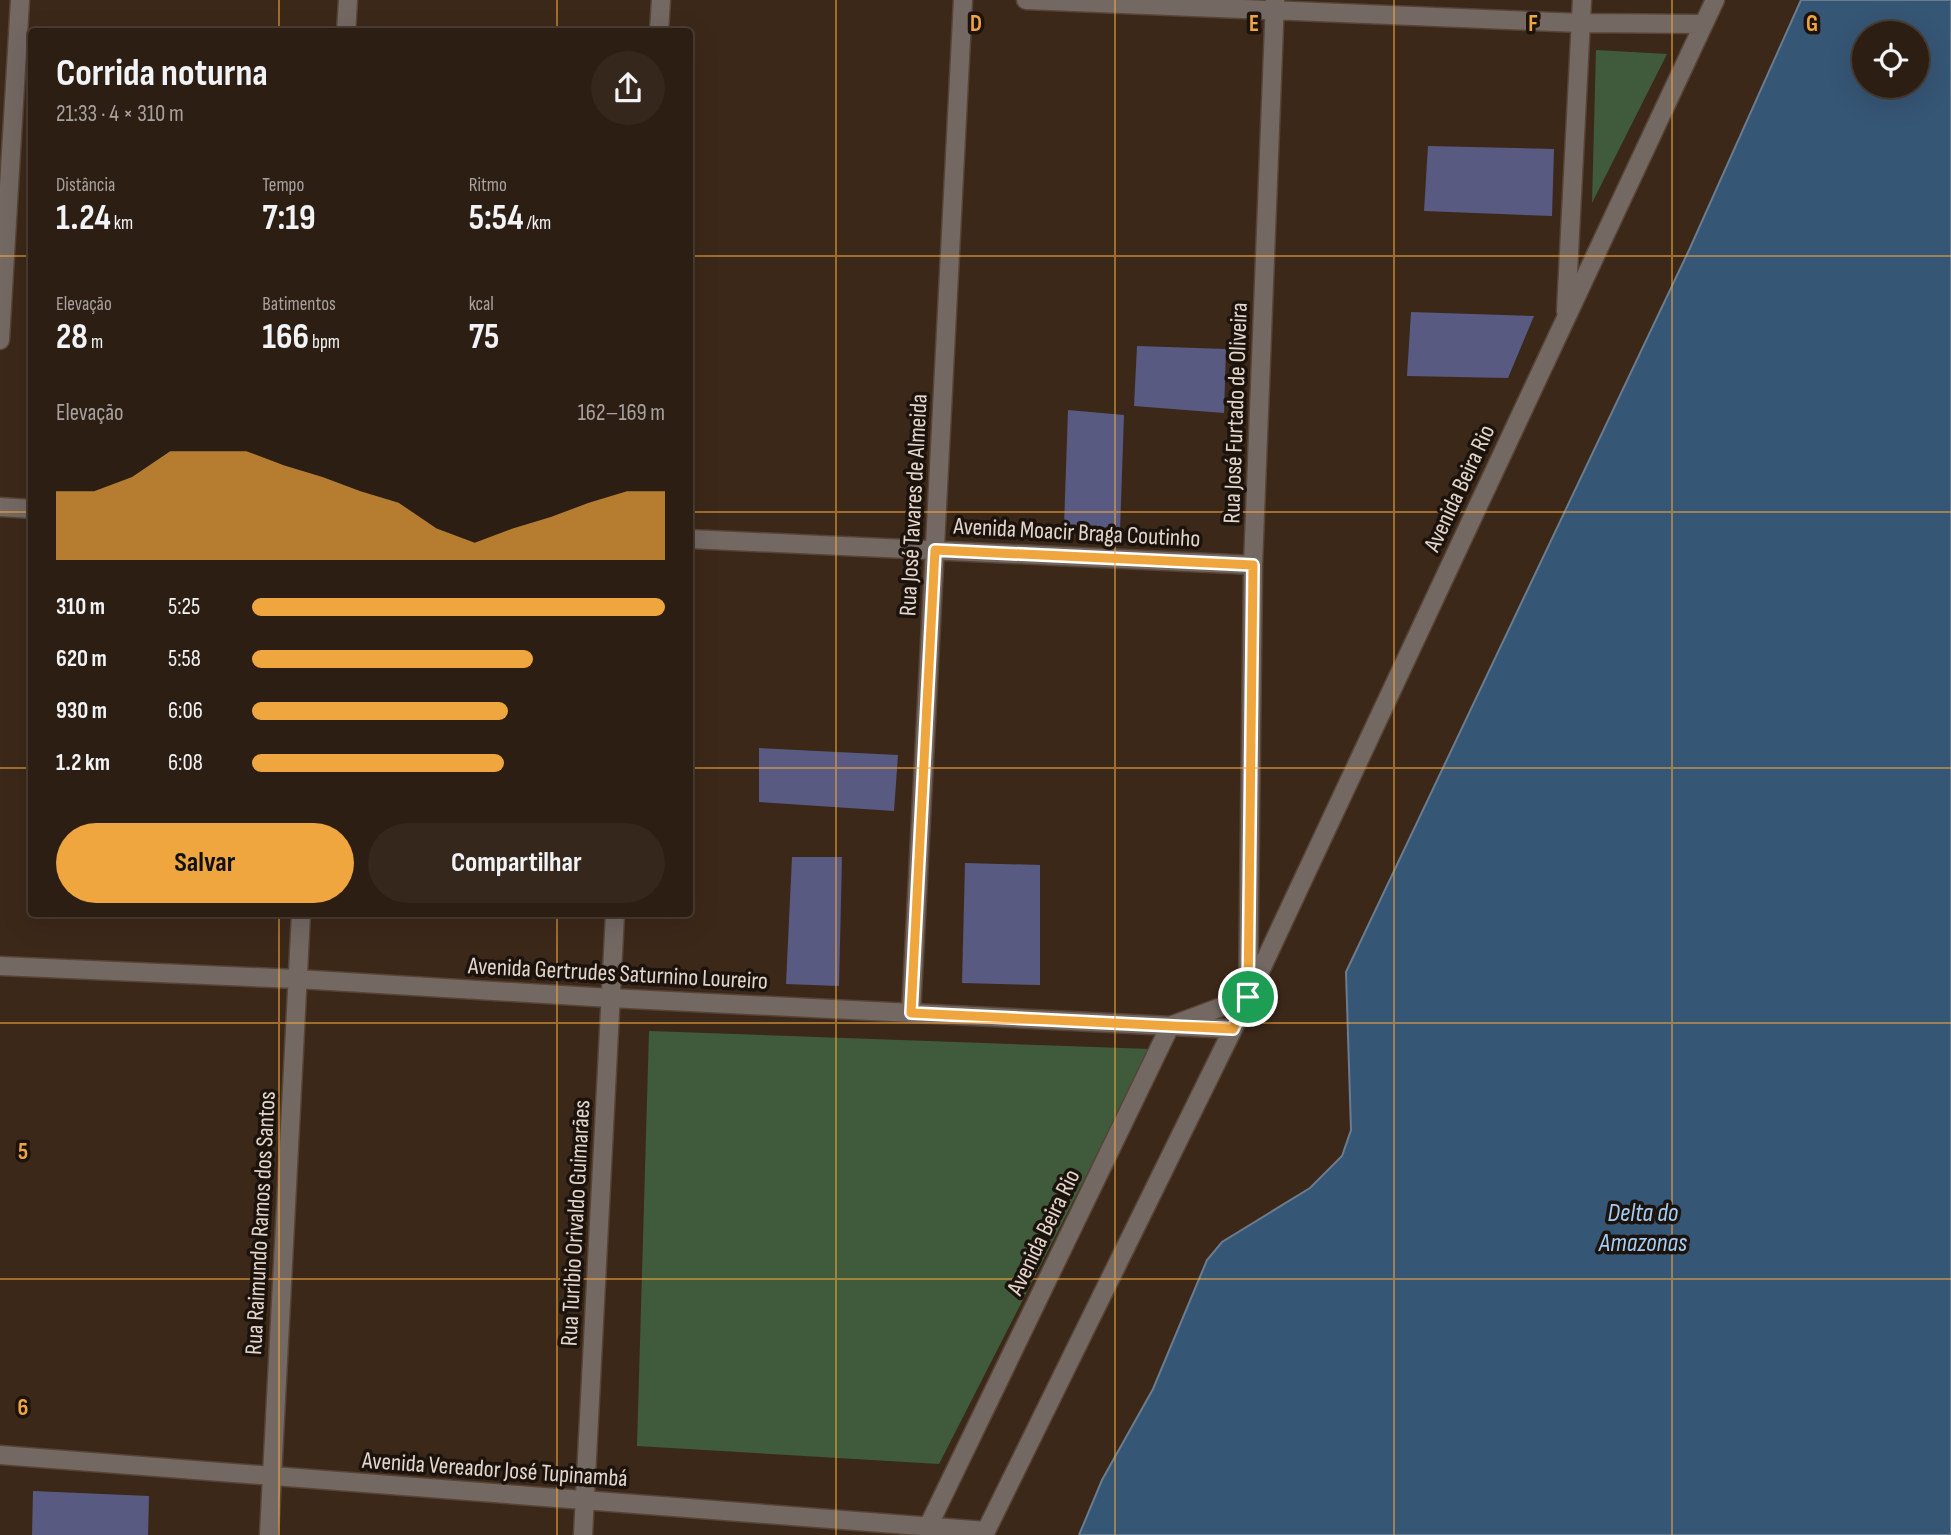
<!DOCTYPE html>
<html lang="pt">
<meta charset="utf-8">
<style>
body{margin:0;font-family:"Sofia Sans Condensed",sans-serif;background:#35271c;color:#f1f3f6;height:100vh;display:flex;flex-direction:column;font-size:26px;white-space:nowrap}
*{box-sizing:border-box;margin:0}
p{font-size:23px;color:#a7a2a0}
.icon{flex:none;width:38px;height:38px;fill:none;stroke:currentColor;stroke-width:2;stroke-linecap:round;stroke-linejoin:round}
.map{position:relative;flex:1;overflow:hidden}
.side{position:absolute;left:28px;top:28px;width:665px;height:889px;display:flex;flex-direction:column;background:#2d1e13;border-radius:7px;box-shadow:0 7px 28px #0002,0 0 0 2px #483c33}
.side>*{flex:none}
.fabs{position:absolute;left:1852px;top:21px;display:grid;gap:14px}
.fabs a{display:grid;place-items:center;width:77px;height:77px;border-radius:50%;background:#2d1e13;box-shadow:0 7px 28px #0002,0 0 0 2px #483c33;font-size:35px}
.pin{position:absolute;display:grid;place-items:center;width:60px;height:60px;color:#fff;margin:-30px;border:4px solid #fff;border-radius:50%;box-shadow:0 2px 7px #0007}
.round{display:grid;place-items:center;flex:none;width:74px;height:74px;border-radius:37px;background:#35271c}
.summary{display:flex;align-items:center;justify-content:space-between;height:119px;padding:0 28px}
h1{font-size:38px;font-weight:700;line-height:52px}
.stats{display:grid;grid-template-columns:repeat(3,1fr);gap:10px;height:119px;padding:7px 28px}
.stats div{display:grid;align-content:center}
.stats b{font-size:35px;font-weight:700}
.stats small{font-size:19px;font-weight:400}
.stats p{font-size:19px}
.chart{height:196px;padding:14px 28px}
.chart p{display:flex;justify-content:space-between}
.chart svg{width:100%;height:126px;margin-top:7px;fill:#f0a63f;opacity:.7}
.action{display:flex;gap:14px;margin-top:auto;padding:14px 28px}
.action a{flex:1;height:80px;border-radius:42px;background:#f0a63f;color:#111;font-size:28px;font-weight:700;line-height:80px;text-align:center}
.action a+a{background:#35271c;color:#f1f3f6}
ul{padding:0 28px;list-style:none;font-size:23px}
li{display:grid;grid-template-columns:112px 84px 1fr;align-items:center;height:52px}
li i{height:18px;border-radius:9px;background:#f0a63f}
.map>svg:first-child{display:block}
</style>
<div class="map">
<svg width="1951" height="1535" viewBox="0 0 1951 1535">
<rect width="100%" height="100%" fill="#3c2819"/>
<!-- green -->
<path fill="#3f5b3b" d="M1596,50L1667,54L1592,203Z
M649,1031L1151,1049L939,1464L637,1446Z"/>
<!-- water -->
<path fill="#365675" stroke="#6a7c8f" stroke-width="2" fill-rule="evenodd" d="M1801,0H1951V1535H1079L1102,1480L1153,1389L1207,1260L1222,1242L1310,1188L1342,1156L1351,1130L1346,972L1690,248ZM1864,33H1916V86H1864Z"/>
<!-- building -->
<path fill="#585a82" d="M1428,146L1554,149L1552,216L1424,211Z
M1411,312L1534,316L1508,378L1407,376Z
M1137,346L1226,349L1224,413L1134,406Z
M1068,410L1124,415L1120,531L1064,526Z
M759,748L898,755L894,811L759,802Z
M792,857H842L839,986L786,984Z
M965,863L1040,865V985L962,983Z
M33,1491L149,1496L148,1535H32Z"/>
<g fill="none" stroke-linecap="round" stroke-linejoin="round">
<!-- minor casing -->
<g stroke="#574436" stroke-width="21">
<path id="minor" d="M1026,0L1581,23L1703,24
M346,32L348,0
M659,32L661,0
M1566,311L1582,0
M0,340L20,0
M0,507L32,509
M690,539L1253,565
M0,966L297,979L610,998L1233,1029
M911,1013L963,0
M0,1455L986,1531
M269,1535L301,914
M583,1535L615,914
M924,1535L1170,1026L1248,997L1253,565L1275,0
M984,1535L1233,1029L1715,0"/>
</g>
<!-- minor -->
<use href="#minor" stroke="#746863" stroke-width="18"/>
</g>
<g fill="none" stroke-linecap="round" stroke-linejoin="round">
<!-- route casing -->
<g stroke="#fff" stroke-width="14">
<path id="route" d="M935,550L1253,565L1248,997L1233,1029L911,1013Z"/>
</g>
<!-- route -->
<use href="#route" stroke="#f0a63f" stroke-width="9"/>
</g>
<!-- grid -->
<path fill="none" stroke="#f0a63f" stroke-width="2" stroke-opacity="0.55" d="M279,0V32M557,0V32M836,0V1535M1115,0V1535M1394,0V1535M1672,0V1535M0,256H32M690,256H1951M0,512H32M690,512H1951M0,768H32M690,768H1951M279,914V1535M557,914V1535M0,1023H1951M0,1279H1951"/>
<g text-anchor="middle" stroke-width="7" stroke-linejoin="round" paint-order="stroke">
<!-- street labels -->
<g font-size="24" fill="#e3d6cc" stroke="#1c130d">
<text transform="translate(1235 413) rotate(-88)" y="8">Rua José Furtado de Oliveira</text>
<text transform="translate(1459 488) rotate(-65)" y="8">Avenida Beira Rio</text>
<text transform="translate(913 505) rotate(-87)" y="8">Rua José Tavares de Almeida</text>
<text transform="translate(1077 532) rotate(3)" y="8">Avenida Moacir Braga Coutinho</text>
<text transform="translate(618 973) rotate(3)" y="8">Avenida Gertrudes Saturnino Loureiro</text>
<text transform="translate(260 1223) rotate(-87)" y="8">Rua Raimundo Ramos dos Santos</text>
<text transform="translate(575 1223) rotate(-87)" y="8">Rua Turibio Orivaldo Guimarães</text>
<text transform="translate(1043 1232) rotate(-64)" y="8">Avenida Beira Rio</text>
<text transform="translate(495 1469) rotate(4)" y="8">Avenida Vereador José Tupinambá</text>
</g>
<!-- water labels -->
<g font-size="26" font-style="italic" fill="#a2cdf7" stroke="#1c130d">
<text x="1643" y="1221">Delta do<tspan x="1643" dy="30">Amazonas</tspan></text>
</g>
</g>
<g font-size="23" text-anchor="middle" font-weight="bold" fill="#f0a63f" stroke="#1c130d" stroke-width="7" stroke-linejoin="round" paint-order="stroke">
<text x="976" y="31">D</text>
<text x="1254" y="31">E</text>
<text x="1533" y="31">F</text>
<text x="1812" y="31">G</text>
<text x="23" y="1159">5</text>
<text x="23" y="1415">6</text>
</g>
</svg>
<div class="fabs">
<a><svg class="icon" aria-label="locate" viewBox="0 0 24 24"><circle cx="12" cy="12" r="6"/><path d="M12 2v4M12 18v4M2 12h4M18 12h4"/></svg></a>
</div>
<div class="pin" style="left:1248px;top:997px;background:#1e9e55"><svg class="icon" aria-label="arrive" viewBox="0 0 24 24"><path d="M6 21V4h12l-3 4 3 4H6"/></svg></div>
<section class="side">
<div class="summary"><div><h1>Corrida noturna</h1><p>21:33 · 4 × 310 m</p></div><a class="round"><svg class="icon" aria-label="share" viewBox="0 0 24 24"><path d="M12 15V3M7 8l5-5 5 5M5 13v7h14v-7"/></svg></a></div>
<div class="stats">
<div><p>Distância</p><b>1.24<small> km</small></b></div>
<div><p>Tempo</p><b>7:19</b></div>
<div><p>Ritmo</p><b>5:54<small> /km</small></b></div>
</div>
<div class="stats">
<div><p>Elevação</p><b>28<small> m</small></b></div>
<div><p>Batimentos</p><b>166<small> bpm</small></b></div>
<div><p>kcal</p><b>75</b></div>
</div>
<div class="chart"><p><span>Elevação</span>162–169 m</p>
<svg viewBox="0 0 160 44" preserveAspectRatio="none"><path d="M0 44V20L10 20L20 15L30 6L40 6L50 6L60 11L70 15L80 20L90 24L100 33L110 38L120 33L130 29L140 24L150 20L160 20V44z"/></svg>
</div>
<ul>
<li><b>310 m</b>5:25<i style="width:100%"></i></li>
<li><b>620 m</b>5:58<i style="width:68%"></i></li>
<li><b>930 m</b>6:06<i style="width:62%"></i></li>
<li><b>1.2 km</b>6:08<i style="width:61%"></i></li>
</ul>
<div class="action"><a>Salvar</a><a>Compartilhar</a></div>
</section>
</div>
